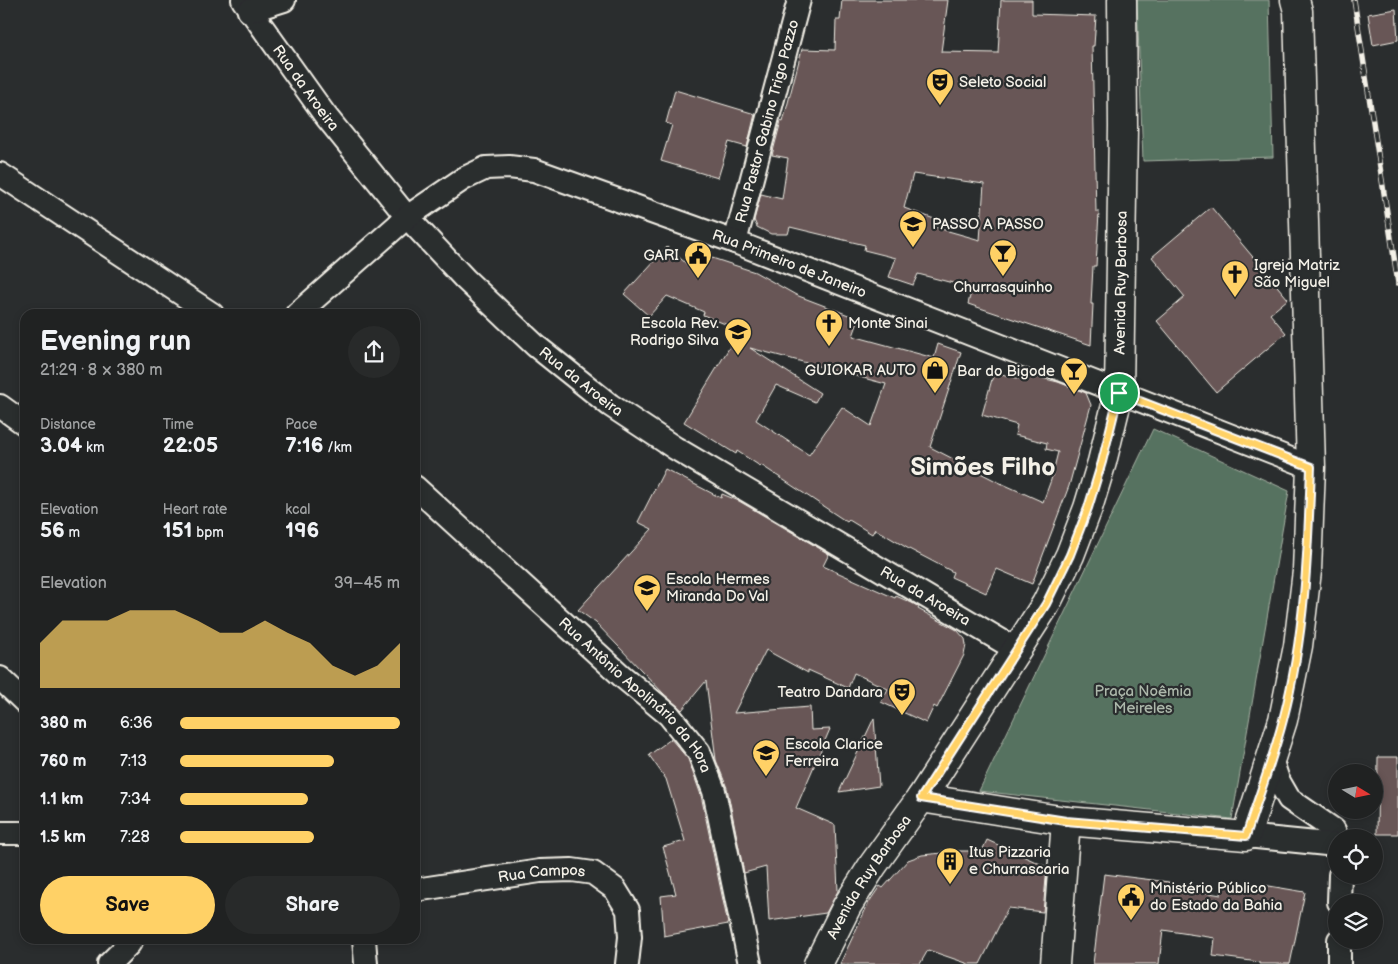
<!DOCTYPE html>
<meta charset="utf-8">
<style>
body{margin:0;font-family:"Balsamiq Sans",sans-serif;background:#282a2a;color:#f1f3f6;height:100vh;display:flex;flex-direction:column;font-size:19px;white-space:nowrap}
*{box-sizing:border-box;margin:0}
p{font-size:16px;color:#a2a4a5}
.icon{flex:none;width:28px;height:28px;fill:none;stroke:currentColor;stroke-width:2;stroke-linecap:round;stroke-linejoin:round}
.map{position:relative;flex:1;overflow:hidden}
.panel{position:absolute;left:20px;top:309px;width:400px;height:635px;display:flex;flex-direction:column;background:#202222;border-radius:15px;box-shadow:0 2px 8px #0003,0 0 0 1px #3d3f40}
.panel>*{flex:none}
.needle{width:32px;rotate:100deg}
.buttons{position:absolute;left:1328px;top:764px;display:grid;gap:10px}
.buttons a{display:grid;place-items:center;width:55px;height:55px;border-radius:50%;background:#202222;box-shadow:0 2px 8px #0003,0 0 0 1px #3d3f40;font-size:25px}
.pin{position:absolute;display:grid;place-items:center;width:42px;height:42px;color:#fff;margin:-21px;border:2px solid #fff;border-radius:50%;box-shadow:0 1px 5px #0007}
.round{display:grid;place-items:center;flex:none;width:52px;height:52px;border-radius:26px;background:#282a2a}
.overview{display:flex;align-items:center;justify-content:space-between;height:85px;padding:0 20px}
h1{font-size:28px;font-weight:800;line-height:38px}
.metrics{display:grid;grid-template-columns:repeat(3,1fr);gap:8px;height:85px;padding:5px 20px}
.metrics div{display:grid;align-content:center}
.metrics b{font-size:21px;font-weight:800}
.metrics small{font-size:14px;font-weight:400}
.metrics p{font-size:14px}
.chart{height:140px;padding:10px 20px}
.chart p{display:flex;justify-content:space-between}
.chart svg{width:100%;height:90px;margin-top:5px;fill:#ffd166;opacity:.7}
.cta{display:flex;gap:10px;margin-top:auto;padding:10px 20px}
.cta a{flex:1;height:58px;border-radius:30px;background:#ffd166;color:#111;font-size:20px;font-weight:800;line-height:58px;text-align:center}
.cta a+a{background:#282a2a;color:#f1f3f6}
ul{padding:0 20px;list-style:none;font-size:16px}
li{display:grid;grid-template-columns:80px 60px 1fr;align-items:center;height:38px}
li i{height:12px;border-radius:6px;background:#ffd166}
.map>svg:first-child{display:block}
</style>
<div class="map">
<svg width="1398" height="964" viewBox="0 0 1398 964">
<rect width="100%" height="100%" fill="#2a2d2e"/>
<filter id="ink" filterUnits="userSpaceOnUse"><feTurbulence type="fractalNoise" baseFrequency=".02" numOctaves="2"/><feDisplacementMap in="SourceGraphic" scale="10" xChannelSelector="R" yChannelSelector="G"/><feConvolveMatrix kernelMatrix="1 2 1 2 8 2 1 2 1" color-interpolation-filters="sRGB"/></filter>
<g filter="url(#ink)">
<!-- green -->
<path fill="#577260" stroke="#a6b2a4" d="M1137,0H1269L1273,157L1143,161Z
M1153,429L1289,491L1232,819L979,791Z"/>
<!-- building -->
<path fill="#685656" stroke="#f4f1e8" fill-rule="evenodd" d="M842,0H948L941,52L998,53L1001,0H1032V14L1096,16L1094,46H1092L1096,212H1099L1096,266H1093L1091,304H1093L1091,345L968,304L972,288L918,274L913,285L889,277L896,258L864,250L865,245L790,227L788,234H771L757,227L754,220L761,194L782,199L788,158L772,155L781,121L783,122L802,49L835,50L836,20H840ZM913,174L984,184L980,240L934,227L937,220L904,208Z
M1396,9L1398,40L1373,45L1368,14Z
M675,90L755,114L747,147L729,142L718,178L661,161L672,125L666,123Z
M1211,207L1288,299L1270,314L1286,333L1216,392L1157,321L1185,297L1152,257Z
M667,247L695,271L706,256L755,272L796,295L859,319L853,336L934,358L938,344L961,352L930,447L996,481L1043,502L1051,480L1058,452L1046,449L1047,443L1015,435L1017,425L982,415L994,372L1028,381L1029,375L1058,382L1086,393L1091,405L1069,486L1032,584L997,569L986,593L951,577L953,572L909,549L875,529L872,534L849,520L847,522L761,465L760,466L737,451L736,454L684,422L740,330L703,315L704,312L667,296L649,316L624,294ZM750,348L886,384L871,426L842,407L809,455L756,420L776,385L815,402L820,393Z
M665,469L721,498L722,494L739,501L829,554L823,566L895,598L896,596L912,603L919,607L918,609L957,630L965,639L966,645L964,655L937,708L934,706L926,723L881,702L888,689L854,673L848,688L808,670V673L766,650L734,713L810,707L811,730L830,729L796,808L835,825L838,891L826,913L769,921L766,867L744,873L727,788L716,760L706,681L682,710L664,694L596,623L578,610L652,529L638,522Z
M874,718L879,786L839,792Z
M671,739L688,759L701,795L728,924L664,936L661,896L676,894L663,847L685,841L666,779L649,755Z
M1378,757H1398V834H1377Z
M987,840L1047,867L1043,912L1008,908L980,964H969L928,950L920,964H840L869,902L880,886L883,888L908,860L922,855L942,853V851H968L981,853Z
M1104,874L1169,882L1168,886L1221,895L1222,886L1263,891V885L1305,892L1290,964H1259V962L1213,956L1215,938L1163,930L1159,964H1093Z"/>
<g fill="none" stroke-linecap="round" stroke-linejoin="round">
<!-- minor casing -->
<g stroke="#f4f1e8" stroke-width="26">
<g id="minor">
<path id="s1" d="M243,0L325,115L407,217L465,279L536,346L610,405L675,448L1017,650"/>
<path d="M249,11L284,0"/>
<path d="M0,174L212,314"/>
<path id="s2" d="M735,242L799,0"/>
<path id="s3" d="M297,314L407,217L463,179L486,168L509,167L534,170L735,242L1311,467"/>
<path d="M0,406L25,424"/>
<path id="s4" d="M415,487L623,677L669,715L699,752L714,791L750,964"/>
<path d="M0,678L25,702"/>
<path d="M1271,759L1278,780L1289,799L1334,830L1337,838"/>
<path d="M0,833H25"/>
<path d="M1246,836L1336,845"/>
<path id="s5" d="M415,890L540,871L572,870L593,873L615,889L628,910L630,937L627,964"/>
<path d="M1339,902L1340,875"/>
<path d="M364,939L366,964"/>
<path d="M109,964L129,944L132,939"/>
<path d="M1339,964V940"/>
</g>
</g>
<!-- secondary casing -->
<g stroke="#f4f1e8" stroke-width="31">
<g id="secondary">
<path d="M921,798L1066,821L1246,836L1283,720L1298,646L1307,571L1311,467L1298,11L1295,0"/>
<path id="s6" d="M818,964L847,906L873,865L921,798L1046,604L1070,555L1088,508L1102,462L1119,393L1123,127L1122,0"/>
<path d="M1055,964L1066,821"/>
</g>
</g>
<!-- minor -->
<use href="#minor" stroke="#2a2d2e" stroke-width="22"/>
<!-- secondary -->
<use href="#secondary" stroke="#2a2d2e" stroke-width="28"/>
<!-- rail casing -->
<g stroke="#f4f1e8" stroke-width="5.5">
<path id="rail" d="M1354,0L1398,283"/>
</g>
<!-- rail -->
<use href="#rail" stroke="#2a2d2e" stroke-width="4" stroke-dasharray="11" stroke-linecap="butt"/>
</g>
</g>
<g fill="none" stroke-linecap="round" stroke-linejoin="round" filter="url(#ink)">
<!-- route casing -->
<g stroke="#fff" stroke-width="10">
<path id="route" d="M1119,393L1311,467C1308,552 1305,637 1283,720C1273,759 1258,798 1246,836L1066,821L921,798L1046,604L1070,555L1088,508L1102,462Z"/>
</g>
<!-- route -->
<use href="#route" stroke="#ffd166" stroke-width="6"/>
</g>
<!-- icons -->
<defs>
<g id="theatre-pin" transform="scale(1.4375)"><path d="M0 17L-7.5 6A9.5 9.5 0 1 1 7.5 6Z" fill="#ffd166" stroke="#2a2d2e"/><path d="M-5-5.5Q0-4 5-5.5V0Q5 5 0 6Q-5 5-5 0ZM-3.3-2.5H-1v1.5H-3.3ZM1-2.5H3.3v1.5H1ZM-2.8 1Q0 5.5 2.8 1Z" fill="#111"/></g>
<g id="school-pin" transform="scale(1.4375)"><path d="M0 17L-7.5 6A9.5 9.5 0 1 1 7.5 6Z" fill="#ffd166" stroke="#2a2d2e"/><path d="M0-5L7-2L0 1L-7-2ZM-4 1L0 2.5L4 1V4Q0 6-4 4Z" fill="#111"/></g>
<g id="bar-pin" transform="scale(1.4375)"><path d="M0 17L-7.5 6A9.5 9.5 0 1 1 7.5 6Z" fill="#ffd166" stroke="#2a2d2e"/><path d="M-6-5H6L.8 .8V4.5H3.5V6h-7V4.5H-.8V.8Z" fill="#111"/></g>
<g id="civic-pin" transform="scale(1.4375)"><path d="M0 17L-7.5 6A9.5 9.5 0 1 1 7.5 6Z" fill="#ffd166" stroke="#2a2d2e"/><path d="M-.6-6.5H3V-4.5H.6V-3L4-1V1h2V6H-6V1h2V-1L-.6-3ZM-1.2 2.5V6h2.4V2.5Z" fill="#111"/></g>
<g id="church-pin" transform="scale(1.4375)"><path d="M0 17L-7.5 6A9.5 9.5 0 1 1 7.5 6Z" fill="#ffd166" stroke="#2a2d2e"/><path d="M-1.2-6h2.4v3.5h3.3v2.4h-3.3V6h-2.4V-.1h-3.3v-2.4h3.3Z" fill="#111"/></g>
<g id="shop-pin" transform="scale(1.4375)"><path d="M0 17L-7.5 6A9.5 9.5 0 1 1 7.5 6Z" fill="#ffd166" stroke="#2a2d2e"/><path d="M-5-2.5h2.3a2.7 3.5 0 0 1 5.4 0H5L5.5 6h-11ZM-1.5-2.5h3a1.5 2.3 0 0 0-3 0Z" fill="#111"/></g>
<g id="building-pin" transform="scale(1.4375)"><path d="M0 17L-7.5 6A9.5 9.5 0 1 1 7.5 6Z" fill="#ffd166" stroke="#2a2d2e"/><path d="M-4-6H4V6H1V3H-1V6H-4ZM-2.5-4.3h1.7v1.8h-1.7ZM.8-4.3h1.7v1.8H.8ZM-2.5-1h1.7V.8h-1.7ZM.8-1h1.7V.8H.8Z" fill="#111"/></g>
</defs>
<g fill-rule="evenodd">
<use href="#theatre-pin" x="940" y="82"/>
<use href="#school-pin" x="913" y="224"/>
<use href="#bar-pin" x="1003" y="253"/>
<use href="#civic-pin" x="698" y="255"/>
<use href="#church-pin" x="1235" y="274"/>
<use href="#church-pin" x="829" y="323"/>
<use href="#school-pin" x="738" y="332"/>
<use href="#shop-pin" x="935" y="370"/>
<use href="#bar-pin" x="1074" y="371"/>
<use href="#school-pin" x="647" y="588"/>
<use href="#theatre-pin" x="902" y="692"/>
<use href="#school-pin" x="766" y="753"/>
<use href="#building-pin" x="950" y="861"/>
<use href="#civic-pin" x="1131" y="897"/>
</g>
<g text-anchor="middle" stroke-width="4.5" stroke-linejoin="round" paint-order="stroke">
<!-- poi labels -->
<g font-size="15" fill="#f4f1e8" stroke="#2a2d2e" text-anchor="start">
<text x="959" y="87">Seleto Social</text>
<text x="932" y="229">PASSO A PASSO</text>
<text x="679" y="260" text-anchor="end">GARI</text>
<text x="1254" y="270">Igreja Matriz<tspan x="1254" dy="17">São Miguel</tspan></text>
<text x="1003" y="292" text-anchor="middle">Churrasquinho</text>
<text x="719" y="328" text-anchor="end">Escola Rev.<tspan x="719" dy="17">Rodrigo Silva</tspan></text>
<text x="848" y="328">Monte Sinai</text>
<text x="916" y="375" text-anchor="end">GUIOKAR AUTO</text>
<text x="1055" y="376" text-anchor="end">Bar do Bigode</text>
<text x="666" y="584">Escola Hermes<tspan x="666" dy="17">Miranda Do Val</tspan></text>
<text x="883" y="697" text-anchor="end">Teatro Dandara</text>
<text x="785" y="749">Escola Clarice<tspan x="785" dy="17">Ferreira</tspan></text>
<text x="969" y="857">Itus Pizzaria<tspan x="969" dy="17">e Churrascaria</tspan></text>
<text x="1150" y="893">Mnistério Público<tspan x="1150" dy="17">do Estado da Bahia</tspan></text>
</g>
<!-- street labels -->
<g font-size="15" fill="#f4f1e8" stroke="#2a2d2e">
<text dy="5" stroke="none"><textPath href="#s1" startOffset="108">Rua da Aroeira</textPath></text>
<text dy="5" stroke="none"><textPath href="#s2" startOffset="125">Rua Pastor Gabino Trigo Pazzo</textPath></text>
<text dy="5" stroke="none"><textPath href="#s3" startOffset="560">Rua Primeiro de Janeiro</textPath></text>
<text dy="5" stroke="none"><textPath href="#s6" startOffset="761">Avenida Ruy Barbosa</textPath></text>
<text dy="5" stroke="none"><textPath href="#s1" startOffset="512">Rua da Aroeira</textPath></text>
<text dy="5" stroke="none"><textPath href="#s1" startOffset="918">Rua da Aroeira</textPath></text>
<text dy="5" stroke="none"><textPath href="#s4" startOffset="304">Rua Antônio Apolinário da Hora</textPath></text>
<text dy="5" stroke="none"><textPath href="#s5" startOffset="128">Rua Campos</textPath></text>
<text dy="5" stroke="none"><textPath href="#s6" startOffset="101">Avenida Ruy Barbosa</textPath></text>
</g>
<!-- park labels -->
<g font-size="15" fill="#adb8ab" stroke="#2a2d2e">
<text x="1143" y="696">Praça Noêmia<tspan x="1143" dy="17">Meireles</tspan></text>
</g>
<!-- town labels -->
<g font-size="25" font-weight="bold" fill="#f4f1e8" stroke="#2a2d2e">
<text x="983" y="475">Simões Filho</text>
</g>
</g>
</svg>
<div class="buttons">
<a><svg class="needle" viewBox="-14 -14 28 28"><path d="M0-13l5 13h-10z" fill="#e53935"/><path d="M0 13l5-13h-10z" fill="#a2a4a5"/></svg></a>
<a><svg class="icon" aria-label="locate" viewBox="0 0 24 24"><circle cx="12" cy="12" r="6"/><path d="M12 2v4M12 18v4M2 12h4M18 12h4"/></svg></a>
<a><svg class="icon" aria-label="layers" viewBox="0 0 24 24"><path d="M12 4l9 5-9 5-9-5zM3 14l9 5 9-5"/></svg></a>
</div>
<div class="pin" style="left:1119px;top:393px;background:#1e9e55"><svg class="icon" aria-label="arrive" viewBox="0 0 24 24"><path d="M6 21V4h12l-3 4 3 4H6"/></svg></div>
<section class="panel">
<div class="overview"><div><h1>Evening run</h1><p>21:29 · 8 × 380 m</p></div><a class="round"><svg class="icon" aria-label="share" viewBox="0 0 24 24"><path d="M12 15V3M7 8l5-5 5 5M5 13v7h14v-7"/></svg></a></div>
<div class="metrics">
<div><p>Distance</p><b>3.04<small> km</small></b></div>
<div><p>Time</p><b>22:05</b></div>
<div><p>Pace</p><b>7:16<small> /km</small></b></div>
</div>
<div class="metrics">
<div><p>Elevation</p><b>56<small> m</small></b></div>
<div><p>Heart rate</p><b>151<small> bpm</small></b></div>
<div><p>kcal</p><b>196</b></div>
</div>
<div class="chart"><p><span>Elevation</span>39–45 m</p>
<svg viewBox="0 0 160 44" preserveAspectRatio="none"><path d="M0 44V22L10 11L20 11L30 11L40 6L50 6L60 6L70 11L80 17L90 17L100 11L110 17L120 22L130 33L140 38L150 33L160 22V44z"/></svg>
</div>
<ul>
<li><b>380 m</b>6:36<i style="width:100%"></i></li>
<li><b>760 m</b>7:13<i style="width:70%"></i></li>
<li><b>1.1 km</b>7:34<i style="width:58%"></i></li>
<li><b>1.5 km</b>7:28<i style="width:61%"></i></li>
</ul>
<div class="cta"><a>Save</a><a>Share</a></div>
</section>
</div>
